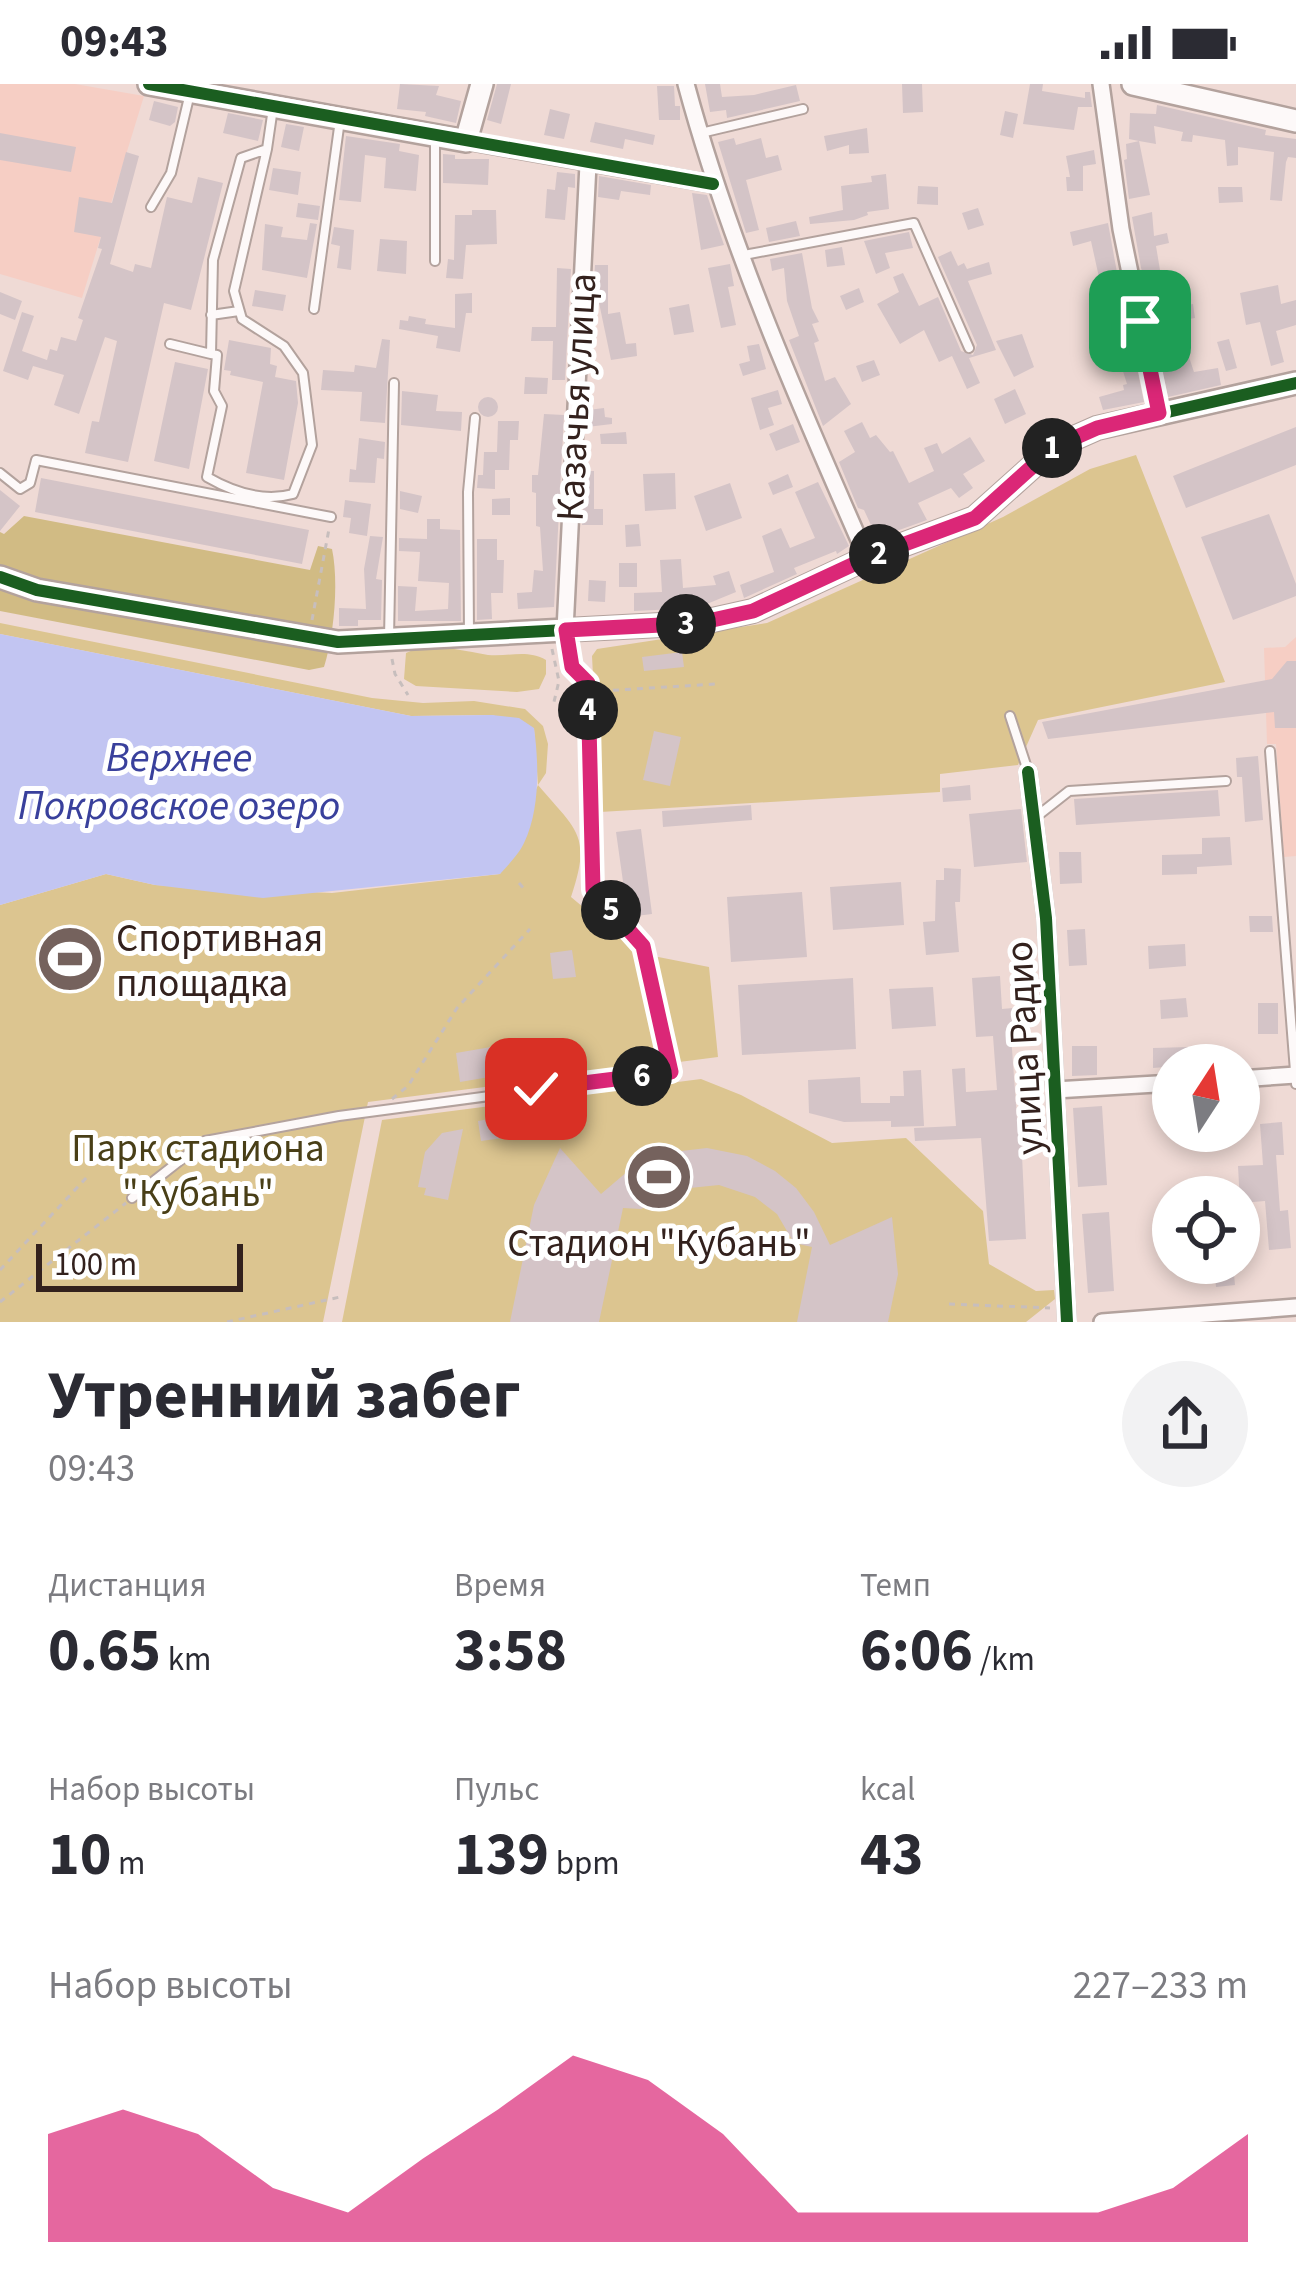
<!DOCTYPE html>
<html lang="ru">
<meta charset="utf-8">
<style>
body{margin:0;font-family:"Source Sans 3",sans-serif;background:#f2f2f3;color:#2b2b33;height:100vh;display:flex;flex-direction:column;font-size:45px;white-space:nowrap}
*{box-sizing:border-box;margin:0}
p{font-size:39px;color:#7c7c81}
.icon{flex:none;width:66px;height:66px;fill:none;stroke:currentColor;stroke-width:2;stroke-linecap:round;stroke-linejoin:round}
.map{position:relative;height:1238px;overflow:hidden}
.side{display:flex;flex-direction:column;background:#fff;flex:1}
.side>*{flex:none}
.needle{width:78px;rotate:12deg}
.controls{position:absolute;left:1152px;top:960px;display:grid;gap:24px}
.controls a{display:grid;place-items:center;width:108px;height:108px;border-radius:50%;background:#fff;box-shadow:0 6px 18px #0003;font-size:60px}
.scale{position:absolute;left:36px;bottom:30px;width:207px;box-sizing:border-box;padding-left:12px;border:6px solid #33211d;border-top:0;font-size:33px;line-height:42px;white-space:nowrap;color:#33211d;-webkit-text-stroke:9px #fff;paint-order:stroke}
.pin{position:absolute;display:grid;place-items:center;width:102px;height:102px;color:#fff;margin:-51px;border-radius:24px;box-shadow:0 6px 18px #0006}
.km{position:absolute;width:60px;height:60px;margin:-30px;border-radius:50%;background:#222;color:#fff;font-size:33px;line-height:60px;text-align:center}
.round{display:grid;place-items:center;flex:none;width:126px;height:126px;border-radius:63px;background:#f2f2f3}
.overview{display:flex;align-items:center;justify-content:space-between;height:204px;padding:0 48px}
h1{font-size:66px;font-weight:700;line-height:90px}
.metrics{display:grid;grid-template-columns:repeat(3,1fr);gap:18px;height:204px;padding:12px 48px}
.metrics div{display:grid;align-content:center}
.metrics b{font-size:60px;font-weight:700}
.metrics small{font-size:33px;font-weight:400}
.metrics p{font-size:33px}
.chart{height:336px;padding:24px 48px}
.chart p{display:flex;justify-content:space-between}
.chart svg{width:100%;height:216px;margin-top:12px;fill:#db2777;opacity:.7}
.status{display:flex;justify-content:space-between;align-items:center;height:84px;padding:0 60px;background:#fff;direction:ltr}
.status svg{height:33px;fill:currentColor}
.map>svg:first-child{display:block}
</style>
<div class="status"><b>09:43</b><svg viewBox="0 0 49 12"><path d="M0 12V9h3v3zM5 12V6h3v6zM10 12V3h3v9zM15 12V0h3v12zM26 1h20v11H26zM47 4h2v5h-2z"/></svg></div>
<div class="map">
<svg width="1296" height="1238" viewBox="0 0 1296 1238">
<rect width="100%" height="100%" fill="#efdad5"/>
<!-- built -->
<path fill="#f6cec4" d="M0,0H75L144,12L82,214L0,190Z
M1296,553V772L1284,773L1276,660H1267L1264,564L1285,563Z"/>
<!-- green -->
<path fill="#dcc590" d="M1136,371L1225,598L1038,636L1018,681L940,690V708L600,728L592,572L597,565L767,539L1003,433L1090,385Z
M0,539L372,614L423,619L474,617L525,625L543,642L548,660L546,689L538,701C577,747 592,751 571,813L638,869L709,883L718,973L368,1018L323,1238H0V821L106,790L155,801L332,809L500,790L538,701L534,645L492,631L411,632L0,550Z
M420,563C445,562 464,567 488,571C509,573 527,565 546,576V590L539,605L517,608L416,602L404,595L406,569Z
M701,995L741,1011L832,1059L906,1054L983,1127L989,1180L1036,1207L1054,1206L1055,1215L1026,1238H342L382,1036Z"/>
<!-- forest -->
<path fill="#d1bb84" d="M24,432L310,486L318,462L332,465C339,498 334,552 324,583L309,586L0,527V448L4,450Z"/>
<!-- water -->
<path fill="#c2c5f2" d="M0,550L411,632L492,631L519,634L534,644C539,680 540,726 524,759C519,770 508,781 500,790L263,814L155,801L106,790L0,821Z"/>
<!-- building -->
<path fill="#d4c4c7" d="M400,0L439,2L436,11L461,17L456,39L425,32L426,28L397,25Z
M497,0H511L501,40L487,36Z
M705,0H720L722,13L754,11L796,1L800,17L727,34L726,26L710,28Z
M902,0H922L923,28L903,29Z
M1030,0H1043L1042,7L1085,14V8H1090L1092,23H1078L1074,46L1023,40Z
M657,2H674L675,22H680V36H659Z
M154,17L178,23L175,38L170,42L149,36Z
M1157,21L1266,46L1265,51L1296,55V74L1288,73L1286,78L1282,117L1270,116L1274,68L1238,63V81L1227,82L1225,56L1193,51L1192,58L1181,57L1183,48L1154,42L1156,60L1139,57L1150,111L1129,115L1124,76L1127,75L1126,60L1139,57L1129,55L1130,29L1156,30Z
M550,25L570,30L564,55L544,51Z
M1005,27L1018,30L1013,54L1000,51Z
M228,29L263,36L258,57L223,49Z
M595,38L655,51L653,61L625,55L623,65L590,58Z
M286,40L304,43L299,67L281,63Z
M867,44L869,69L849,70V61L827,67L824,52Z
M0,49L76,63L71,88L0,76Z
M346,52L400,60L399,67L419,71L416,107L384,104L386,74L365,71L361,118L339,116Z
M734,54L736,61L761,54L766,74L778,71L782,86L746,96L759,146L746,149L718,58Z
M1094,66L1096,80L1083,82V107H1067L1066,93H1070L1066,72Z
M126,68L139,72L110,180L133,188L135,180L151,184L167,113L192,119L198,93L223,99L191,226L164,219L128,378L85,369L92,337L99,338L117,257L105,253L79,330L54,321L64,291L33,282L28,296L3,287L22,228L34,232L22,267L47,276L50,265L57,267L61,253L76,257L83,236L78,234L102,165L98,164L101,153L74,148L79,113L112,119Z
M443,70L455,71V75H489L488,101L443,99Z
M273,84L301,88L298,111L269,106Z
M557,88L575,90V104L568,103L565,136L545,134L547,105L555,106Z
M886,90L889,125L867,128L868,131L854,136L810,140L809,133L843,126L841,102L872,98L871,92Z
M599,92L651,101L650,111L621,107L619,116L598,113Z
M918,102L938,103V121L917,120Z
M1218,103H1242L1243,118L1219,119Z
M692,109L707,111L724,161L701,166Z
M298,119L320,122L318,136L296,133Z
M978,124L984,141L968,146L962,129Z
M472,126H496L497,160L466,161L463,195L446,194L448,175L454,176L455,131H472Z
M1152,128L1154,152L1167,149L1169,159L1156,162L1161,192L1168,190L1171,203L1166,204L1171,224L1193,220L1195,234L1177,237L1194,288L1218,284L1221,301L1168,313L1158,267L1168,264L1141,184L1132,133Z
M796,137L800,152L769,158L766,144Z
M310,139L317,140L307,194L262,186L265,140L283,143L281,153L307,156Z
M1108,139L1118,194L1100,198L1091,157L1073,162L1070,148Z
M334,143L354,146L351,186L337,184L340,162L331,160Z
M909,148L913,164L885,169L890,184L876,190L864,157Z
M380,155L407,157L406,190L377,187Z
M842,163L845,181L827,183L825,166Z
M951,167L958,182L964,179L967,185L989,178L992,190L968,197L996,266L969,274L980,299L967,305L952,272L939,278L924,246L900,260L877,220L899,208L893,193L903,189L919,222L938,213L961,267L973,271L977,261L938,173Z
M802,169L812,224L819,238L812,240L819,257L814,259L825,297L835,293L851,320L823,342L789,256L799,252L787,217L784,184L772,187L770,175Z
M730,180L734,202L728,203L736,241L721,244L708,184Z
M595,181H608V230L620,228L626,260L636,259L637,272L611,276L598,214H593Z
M557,184L571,185L565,296H552L553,257H531L532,243H556Z
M1278,201L1281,220L1296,216V241L1276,247L1284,278L1271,282L1260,238L1246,241L1240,209Z
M859,204L864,218L846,226L840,212Z
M255,206L286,211L283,227L252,222Z
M0,208L22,217L15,236L0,230Z
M472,209V229H466L460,268L436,264L438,252L399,245L400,236L408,237L409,232L426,235L425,240L455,244V210Z
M689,220L694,248L674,251L669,224Z
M1124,220L1144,318L1103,326L1099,313L1124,306L1123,301L1127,300L1116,265L1107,267L1103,250L1108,249L1102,225Z
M1022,250L1034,283L1014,293L996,257Z
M382,255L390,256L385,339L360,337L362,308L321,306L323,286L354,288L355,281L376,284Z
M1229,255L1237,284L1226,287L1217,258Z
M229,256L271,264L270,280L277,282L275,293L296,297L298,319L284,396L246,389L263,298L230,291L231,287L224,286Z
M759,260L766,285L743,292L739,280L750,277L747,262Z
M874,276L880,291L862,298L856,282Z
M175,278L208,285L189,385L154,377Z
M525,293L548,294L547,310H524Z
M1015,305L1026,330L1005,340L994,315Z
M778,306L782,320L768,324L774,341L760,346L751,314Z
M402,307L438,311L436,327L462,328L461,347L401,341Z
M478 323a10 10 0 1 1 20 0a10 10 0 1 1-20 0Z
M604,324L605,333L612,334V340L587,343L588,326Z
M544,330L564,331L554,523L518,525L517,509L532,508L534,486L543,487L540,443L536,442V409L532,408V391H538Z
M498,337H519L518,356H510L509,386H495V405L477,404L478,391H483L484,368H497Z
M862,338L870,354L876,351L890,368L893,367L909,399L934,387L924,364L937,359L942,370L970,353L985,377L963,390L973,404L959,414L951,404L918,419L927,436L877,454L864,426L858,424L839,378L855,368L844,347Z
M793,340L800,358L776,367L769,350Z
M1296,343V381L1186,424L1173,392Z
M626,348L627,360H601L600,350Z
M359,354L385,358L384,375L377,374L375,399L349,398L350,385L356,386Z
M585,387H594V425H603V441H582Z
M675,389L676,425L645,427L643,390Z
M788,390L793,403L773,411L768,399Z
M41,394L309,446L302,480L35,428Z
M818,398L849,462L837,470L836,467L794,484L797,490L744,514L740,501L774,488L762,452L781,444L790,464L815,454L795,408Z
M730,399L742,434L706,447L694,412Z
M0,406L20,422L0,447Z
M400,407L422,412L418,429L400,425Z
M510,414V431H492V415Z
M345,416L371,420L367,452L349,449L351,434L343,433Z
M1269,430L1296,500V512L1233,536L1201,453Z
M427,435H440V445L460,446L461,537H398V502L417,503L415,527L448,525L449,499L418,497L420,468L399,467V454L427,455Z
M639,440L641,462L626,463L625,441Z
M370,452L383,453L376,495L382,496L381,536H358V542H339V524L366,525L364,485Z
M477,455H497V476H504L503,509H491L492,535L477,536Z
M681,475L683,504L716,501L713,492L729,487L736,508L697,524L634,527V509L662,508L660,476Z
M619,479H637V503H619Z
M589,496L606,497L605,518L588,517Z
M682,568L684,583L644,587L642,573Z
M1287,577H1296V644H1275L1274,628L1048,655L1042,638L1272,595Z
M654,647L681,653L670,702L643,696Z
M1258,672L1263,736L1245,738L1242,693H1237L1236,674Z
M970,701L971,716L943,718L942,704Z
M1218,706L1220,732L1076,741L1074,715Z
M751,721L752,736L663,743L662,727Z
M1021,725L1027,778L974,783L969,730Z
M641,745L652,830L628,833L616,748Z
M1230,753L1232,781L1197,783V790L1162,791V771L1202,770V754Z
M1059,768H1081L1082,799L1060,800Z
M944,784L961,785L960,818H955L959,868L926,871L923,838L935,837L936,796H944Z
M901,798L904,841L833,846L830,803Z
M802,808L807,873L731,878L727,813Z
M1249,832H1272L1273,848H1250Z
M1085,845L1087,881L1069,882L1067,846Z
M1185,860L1186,882L1149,885L1148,862Z
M572,866L576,893L553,895L550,869Z
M1000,892L1002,925L1025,923L1027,949L1011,951L1017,1035L1044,1033L1045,1050L1021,1051L1026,1155L989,1157L981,1054L915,1057L914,1044L956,1042L952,985L965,984L966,1008L997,1006L993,952L976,953L972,894Z
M853,894L856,965L742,971L738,901Z
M933,903L936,942L892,945L889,905Z
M1186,914L1188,933L1161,935L1160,916Z
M1258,919H1278V950H1258Z
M520,958L525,987L460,998L456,969Z
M1072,962H1097V991L1072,992Z
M1190,963V981L1153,984V964Z
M921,986L924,1042L891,1043V1037L844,1038L809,1029L808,996L860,993L861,1019H890V1012H904L903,987Z
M1173,1018V1041L1161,1042L1159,1019Z
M1102,1022L1107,1101L1078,1103L1073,1024Z
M500,1033L503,1054L481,1057L478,1037Z
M1282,1038L1284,1071H1276L1280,1127L1288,1126L1291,1164L1269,1166L1265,1117L1240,1119L1238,1082L1263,1081L1260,1040Z
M463,1045L448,1116L424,1111L426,1104L418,1103L425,1068L442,1049Z
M560,1064L601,1110L628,1087L664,1069L707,1064L747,1072L775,1087L796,1104L814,1128L830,1161L892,1133L898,1190L888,1238H797L812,1163L794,1159L777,1130L755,1113L719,1101L680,1105L641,1125L623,1124L599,1238H510L534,1121Z
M1109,1128L1114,1207L1088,1209L1082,1130Z
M1214,1179H1233L1235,1201L1216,1203Z"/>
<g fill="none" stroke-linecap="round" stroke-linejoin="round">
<!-- lane casing -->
<g stroke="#b3a29d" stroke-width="12">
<path id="lane" d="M701,49L803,25
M151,123L171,89L190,9
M744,171L914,139L969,264
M435,177V53
M314,225L340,36
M211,231L239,227
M170,260L211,270L213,176L241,74L267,65L273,24
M211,270L217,271L214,307L222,322L207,393C233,408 264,418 293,410L312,361L303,289L284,262L242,235L234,207L267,65
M0,389L20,405L30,399L36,376L331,433
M469,549L468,408L475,334
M389,554L394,299
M1010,632L1028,687
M1270,667L1296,1000
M1036,733L1069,707L1226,697
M132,1114L205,1057L339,1032L671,988L643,862L593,806L588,599L572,583L566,550"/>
</g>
<!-- street casing -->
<g stroke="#b3a29d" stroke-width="20">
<path id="street" d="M686,0C730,163 799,319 867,474
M1101,0L1121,145L1159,330
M466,57L713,100
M565,546L588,80
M1028,688L1046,834L1067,1238
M1239,995L1296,991
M1055,1006L1173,999
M1102,1238L1296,1223"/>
</g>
<!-- secondary casing -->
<g stroke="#b3a29d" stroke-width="26">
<path id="secondary" d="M149,0L466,57L482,0
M1133,0L1296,37
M0,493L37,506L338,558L699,539L753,527L867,474L975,434L1054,363L1097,344L1296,299"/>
</g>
<!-- path -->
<path stroke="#c7bebd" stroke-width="3" stroke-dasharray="6 6" stroke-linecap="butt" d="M312,536L329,445
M552,565L559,597L553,622
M392,575L395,590L408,611
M601,607L716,600
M519,799L525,806
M392,1015L408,1002L457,924L530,845
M538,1016L542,1044
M0,1186L87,1093
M0,1218L126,1119
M949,1220L1050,1224
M227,1238L340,1213"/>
<!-- lane -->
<use href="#lane" stroke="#fdf9f9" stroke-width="8"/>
<!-- street -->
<use href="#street" stroke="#fdf9f9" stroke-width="15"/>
<!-- secondary -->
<use href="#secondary" stroke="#fdf9f9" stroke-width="21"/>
<!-- cycleway casing -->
<g stroke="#fff" stroke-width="20">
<path id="cycleway" d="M149,0L713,100
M0,493L37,506L338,558L699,539L753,527L867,474L975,434L1054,363L1097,344L1296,299
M1028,688L1046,834L1067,1238"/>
</g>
<!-- cycleway -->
<use href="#cycleway" stroke="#1b5e20" stroke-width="12"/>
</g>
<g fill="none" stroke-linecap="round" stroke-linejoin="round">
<!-- route casing -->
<g stroke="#fff" stroke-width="24">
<path id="route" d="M536,1005L671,988L643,862L593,806L588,599L572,583L566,546L699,539L753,527L867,474L975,434L1054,363L1097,344L1159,329L1140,237"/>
</g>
<!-- route -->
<use href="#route" stroke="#db2777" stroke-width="15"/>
</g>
<!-- icons -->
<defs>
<g id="stadium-disc" transform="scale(3.45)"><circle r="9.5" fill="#75625d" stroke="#fff"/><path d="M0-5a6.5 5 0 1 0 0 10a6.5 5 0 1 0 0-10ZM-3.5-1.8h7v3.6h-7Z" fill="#fff"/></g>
</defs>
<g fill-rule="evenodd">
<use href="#stadium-disc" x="70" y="875"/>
<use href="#stadium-disc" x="659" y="1093"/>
</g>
<g text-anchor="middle" stroke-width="10" stroke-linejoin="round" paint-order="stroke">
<!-- street labels -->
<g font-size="39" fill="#33211d" stroke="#fff">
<text transform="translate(575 313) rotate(-87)" y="14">Казачья улица</text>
<text transform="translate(1023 964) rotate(-93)" y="14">улица Радио</text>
</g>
<!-- poi labels -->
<g font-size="39" fill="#33211d" stroke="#fff" text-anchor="start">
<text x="116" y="867">Спортивная<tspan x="116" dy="45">площадка</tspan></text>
<text x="659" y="1172" text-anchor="middle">Стадион "Кубань"</text>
</g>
<!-- park labels -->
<g font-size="39" fill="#493f17" stroke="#fff">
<text x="198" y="1077">Парк стадиона<tspan x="198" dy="45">"Кубань"</tspan></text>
</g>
<!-- water labels -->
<g font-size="42" font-style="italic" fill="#39409c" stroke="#fff">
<text x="179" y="687">Верхнее<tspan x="179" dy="48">Покровское озеро</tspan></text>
</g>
</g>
</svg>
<div class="controls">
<a><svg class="needle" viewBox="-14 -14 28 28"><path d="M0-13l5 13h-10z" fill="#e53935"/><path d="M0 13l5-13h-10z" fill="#7c7c81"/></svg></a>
<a><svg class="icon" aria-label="locate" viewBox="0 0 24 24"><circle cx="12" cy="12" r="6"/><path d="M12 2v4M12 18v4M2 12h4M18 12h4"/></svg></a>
</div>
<div class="scale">100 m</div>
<div class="pin" style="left:1140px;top:237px;background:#1e9e55"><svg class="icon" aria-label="arrive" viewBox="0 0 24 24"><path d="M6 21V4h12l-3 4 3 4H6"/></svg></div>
<div class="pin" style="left:536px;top:1005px;background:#d93025"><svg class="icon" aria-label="check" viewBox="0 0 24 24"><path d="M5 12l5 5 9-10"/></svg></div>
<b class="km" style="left:1052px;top:364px">1</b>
<b class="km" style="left:879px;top:470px">2</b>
<b class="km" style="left:686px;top:540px">3</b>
<b class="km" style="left:588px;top:626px">4</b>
<b class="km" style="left:611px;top:826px">5</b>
<b class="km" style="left:642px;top:992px">6</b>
</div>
<section class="side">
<div class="overview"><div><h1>Утренний забег</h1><p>09:43</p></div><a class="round"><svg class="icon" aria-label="share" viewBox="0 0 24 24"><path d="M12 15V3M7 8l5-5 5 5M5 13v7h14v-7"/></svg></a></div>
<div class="metrics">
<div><p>Дистанция</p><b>0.65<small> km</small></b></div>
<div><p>Время</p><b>3:58</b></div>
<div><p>Темп</p><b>6:06<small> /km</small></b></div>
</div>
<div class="metrics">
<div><p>Набор высоты</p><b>10<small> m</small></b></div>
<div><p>Пульс</p><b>139<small> bpm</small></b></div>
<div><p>kcal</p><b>43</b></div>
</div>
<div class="chart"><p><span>Набор высоты</span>227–233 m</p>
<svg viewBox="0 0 160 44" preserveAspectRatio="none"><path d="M0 44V22L10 17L20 22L30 33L40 38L50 27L60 17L70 6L80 11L90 22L100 38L110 38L120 38L130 38L140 38L150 33L160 22V44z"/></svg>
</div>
</section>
